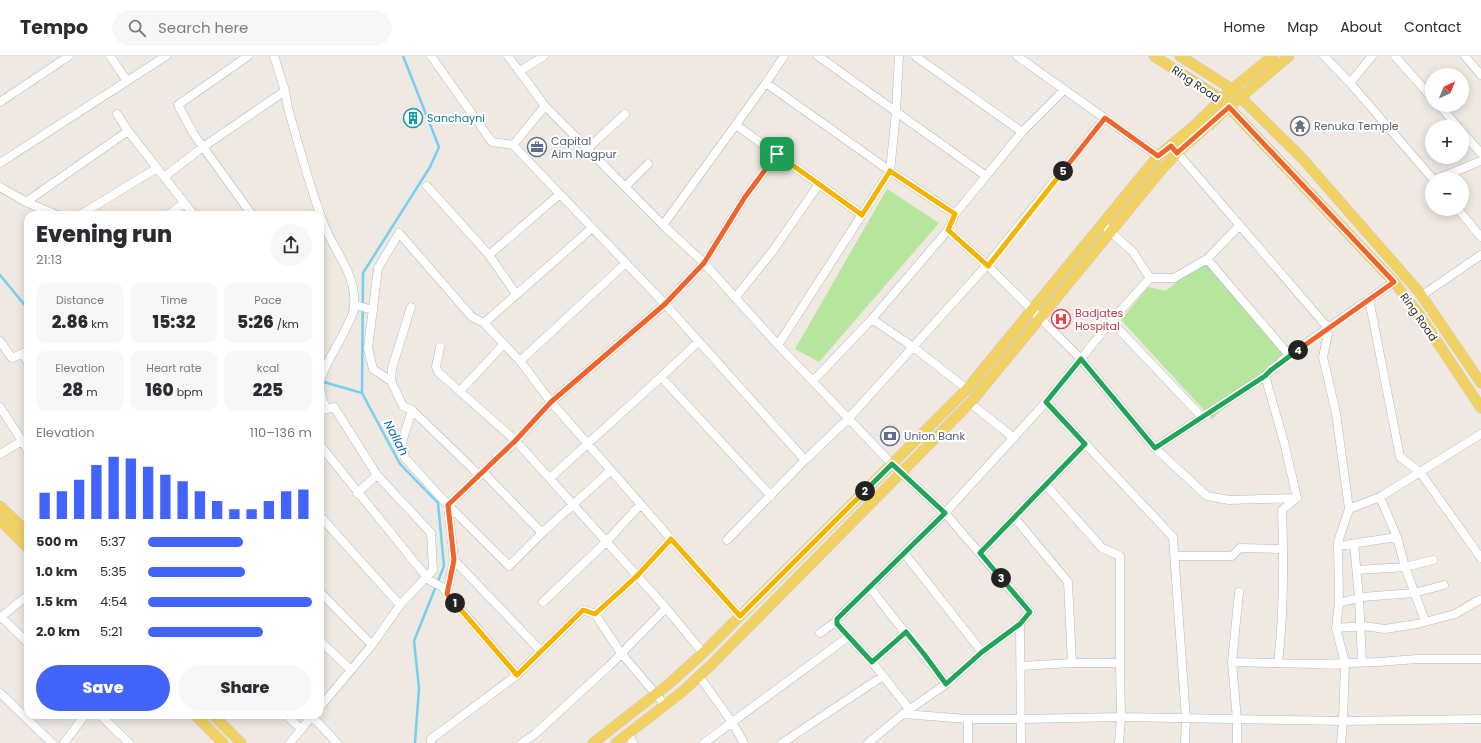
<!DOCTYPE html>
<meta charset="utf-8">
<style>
body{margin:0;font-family:Poppins,sans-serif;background:#f7f7f7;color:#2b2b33;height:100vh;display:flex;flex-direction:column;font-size:15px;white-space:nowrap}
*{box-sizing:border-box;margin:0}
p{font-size:13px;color:#7c7c81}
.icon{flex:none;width:22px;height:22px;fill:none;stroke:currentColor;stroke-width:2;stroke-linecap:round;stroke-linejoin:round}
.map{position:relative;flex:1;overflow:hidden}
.panel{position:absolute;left:24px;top:155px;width:300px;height:508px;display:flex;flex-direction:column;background:#fff;border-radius:12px;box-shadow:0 2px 10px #0003}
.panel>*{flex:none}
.needle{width:26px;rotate:43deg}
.fabs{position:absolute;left:1425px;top:12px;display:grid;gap:8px}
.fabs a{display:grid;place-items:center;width:44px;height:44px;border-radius:50%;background:#fff;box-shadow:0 2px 10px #0003;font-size:20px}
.pin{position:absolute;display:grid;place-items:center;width:34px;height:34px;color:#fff;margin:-17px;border-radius:8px;box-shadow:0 2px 6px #0006}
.km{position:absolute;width:20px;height:20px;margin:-10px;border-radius:50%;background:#222;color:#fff;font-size:11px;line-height:20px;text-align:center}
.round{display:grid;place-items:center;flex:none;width:42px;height:42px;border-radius:21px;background:#f7f7f7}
.overview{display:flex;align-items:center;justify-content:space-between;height:68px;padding:0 12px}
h1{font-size:22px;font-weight:800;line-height:30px}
.stats{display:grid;grid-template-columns:repeat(3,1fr);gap:6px;height:68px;padding:4px 12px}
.stats div{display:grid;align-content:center;border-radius:10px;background:#f7f7f7;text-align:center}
.stats b{font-size:17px;font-weight:800}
.stats small{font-size:11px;font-weight:400}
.stats p{font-size:11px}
.chart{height:112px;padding:8px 12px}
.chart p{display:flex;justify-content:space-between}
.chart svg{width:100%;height:72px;margin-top:4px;stroke:#4264fb;stroke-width:6}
.action{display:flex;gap:8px;margin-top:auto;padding:8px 12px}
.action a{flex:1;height:46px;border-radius:24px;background:#4264fb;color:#fff;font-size:16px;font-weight:800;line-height:46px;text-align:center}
.action a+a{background:#f7f7f7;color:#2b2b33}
ul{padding:0 12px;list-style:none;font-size:13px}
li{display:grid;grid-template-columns:64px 48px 1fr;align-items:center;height:30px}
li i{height:10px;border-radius:5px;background:#4264fb}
header{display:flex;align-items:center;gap:24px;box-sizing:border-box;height:56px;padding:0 20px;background:#fff;border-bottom:1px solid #e1e1e2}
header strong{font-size:19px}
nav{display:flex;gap:22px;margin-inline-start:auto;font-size:14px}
.search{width:280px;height:36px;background:#f7f7f7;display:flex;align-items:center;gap:10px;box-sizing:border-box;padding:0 14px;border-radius:22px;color:#7c7c81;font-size:15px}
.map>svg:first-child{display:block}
</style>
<header>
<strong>Tempo</strong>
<div class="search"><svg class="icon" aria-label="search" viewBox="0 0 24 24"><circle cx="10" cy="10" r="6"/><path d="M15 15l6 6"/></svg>Search here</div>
<nav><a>Home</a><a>Map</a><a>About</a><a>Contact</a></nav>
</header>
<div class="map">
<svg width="1481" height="687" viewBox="0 0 1481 687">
<rect width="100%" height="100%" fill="#efe9e1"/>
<!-- green -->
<path fill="#b6e59e" d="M887,133L939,167L819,306L795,293Z
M1202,202L1287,294L1212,363L1121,264L1148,231L1166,235L1200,206Z"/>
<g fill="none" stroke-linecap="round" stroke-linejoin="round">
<!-- stream -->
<path stroke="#75cff0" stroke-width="2.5" d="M403,0L439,91L430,111L363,217L362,337L400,408L438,447L444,510L414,585L419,632L415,687
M0,219L28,253
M320,325L362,337"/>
<!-- minor casing -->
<g stroke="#b4b7c1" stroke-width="9">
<path id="minor" d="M110,0L127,25
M248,0L178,49L193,77L252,159
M274,0L285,35L288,52C299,90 309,129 323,166C333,195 357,217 354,250C354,257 351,262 348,268C340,287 326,305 320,325
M431,0L492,86L513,89L665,248L805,404L849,362L987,209L1105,62
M508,0L545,50L663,169L766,27L784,0
M818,0L986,120
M915,0L1022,76
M1017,0L1158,100
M1324,0L1350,27L1433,123
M1395,0L1432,42
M1465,0L1481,19
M520,15L544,0
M766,27L890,115L955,158L948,174L987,209L1081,303L1046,346
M1350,27L1372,0
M0,46L69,0
M1439,49L1458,71
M117,58L128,75L194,159
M736,69L862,159
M1462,76L1481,97
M513,89L545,50
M587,93L625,58
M0,107L166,0
M164,121L203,91L285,35
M1437,123L1481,105
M427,130L489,199
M0,131L26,146L57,159
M625,131L648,108
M26,146L128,75
M1458,153L1481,181
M955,158L1022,76L1064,34
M80,159L157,112
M168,159L184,147
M1102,168L1133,196L1150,222L1111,265
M663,169L704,207L778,289L892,408L945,457L1030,556L1020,568L982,596L946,628L903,658L868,687
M1207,203L1289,299
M626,207L520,305L551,346L516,385L666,552
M1150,222H1174L1207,203L1240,169
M516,238L489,199L560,138
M1421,240L1481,199
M735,242L772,196L819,128
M1369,243L1400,401L1420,416L1481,502
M355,249L373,254
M872,263L913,291L967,333
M1111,265L1202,361L1155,392L1081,303Z
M0,285L12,302L28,295
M698,286L661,321L771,440
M778,289L890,115L896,56L899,0
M440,291L436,311L438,316L516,385L448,449L454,504L541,595
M23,297L28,307
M520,305L484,267L592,172
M391,325L392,312L411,251
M813,325L872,263L948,174
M320,332L323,345L327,353
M460,335L504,288
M970,347L1014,382
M0,351L22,385L28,382
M412,354L402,386L405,402L448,449L509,510L542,477L611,414
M320,355L334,351L377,419L431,477L433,514L400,549L372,589L320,651
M1202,361L1265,320
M320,389L429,524L442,531L447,537
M1155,392L1207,440L1229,444L1297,442
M0,398L22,385L28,395
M483,416L542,477
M479,419L412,354L403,350L391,325L373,313L368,292L378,212L399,177L472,261L484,267
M550,422L661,321
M1046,429L1102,492L1120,500V607
M357,437L377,419
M1380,441L1397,481L1405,511L1425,565
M1349,453L1380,441L1481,378
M320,460L400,549
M1014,461L1068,526L1072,607H1120L1121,661L1119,687
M727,484L805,404
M1354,488L1359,542L1362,606
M1338,490L1397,481
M904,497L870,531C894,565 922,595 946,628
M980,497L1085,388
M1175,500H1232L1240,492L1283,493
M454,504L447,537L517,619
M1357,514L1405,511L1433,504
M870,531L837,563V568L872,606L910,654
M320,536L372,589
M543,546L606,486L640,449
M1339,547L1362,541L1414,537L1444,529
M0,560L28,587
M740,560L700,516L551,346L665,248L704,207L745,141L777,98
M0,562L28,539
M1020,568L1021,687
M1336,572L1364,570L1385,573L1417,568L1455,558L1479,544
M820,577L837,565
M320,585L351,614
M982,596L904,497L945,457L1046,346L1173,481L1186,663L1185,687
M872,606L906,576
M1232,606L1239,536
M1278,607C1284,556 1284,505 1282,454L1297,442L1284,386L1265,320L1289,299L1394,226
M1021,610L1072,607
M699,620L732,666L744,687
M0,637L52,687
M665,649L621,597L595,558L637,520L671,483
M903,658L968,663H1022L1121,661L1343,665L1345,607L1336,572L1339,547L1338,486L1349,453L1336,357L1323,301L1329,273L1174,93
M100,659L129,687
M286,659L301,673
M629,678L633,687
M64,687L85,659
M290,687L312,660L337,687
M431,687V683L517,619L583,554L595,558
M522,687L535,678L609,610L666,552L703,597
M704,687L848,581
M782,687L883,620
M968,687V663
M1237,687V664L1232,606L1316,608L1378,606L1417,603H1481
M1341,687L1343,665L1481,663"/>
</g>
<!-- major casing -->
<g stroke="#c9c9c9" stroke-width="11">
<path id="major" d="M1154,0L1221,43L1394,226L1418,257L1481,352
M1180,0L1232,33L1301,101L1419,236L1481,327
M0,450L28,477
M0,464L28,492
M195,659L223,687
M213,659L241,687
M593,687L670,627L703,597L967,333L1158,100L1195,69L1232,33L1273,0
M616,687L682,636L712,608L972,345L1162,113L1177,97L1229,51L1289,0"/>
</g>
<!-- minor -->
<use href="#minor" stroke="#fff" stroke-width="8"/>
<!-- major -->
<use href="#major" stroke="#f2d163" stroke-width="10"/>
</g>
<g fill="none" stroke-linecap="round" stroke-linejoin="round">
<!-- split-1 casing -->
<g stroke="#fff" stroke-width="8">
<path id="split-1" d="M455,547L447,538L454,504L448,449L516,384L551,346L665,248L704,207L745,141L777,98"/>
</g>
<!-- split-2 casing -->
<g stroke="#fff" stroke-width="8">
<path id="split-2" d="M455,547L517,619L583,554L595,558L637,520L671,483L740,560L865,435"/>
</g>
<!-- split-3 casing -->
<g stroke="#fff" stroke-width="8">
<path id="split-3" d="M865,435L892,408L945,457L837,563V568L872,606L906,576L924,598L946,628L982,596L1020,568L1030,556L1001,522"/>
</g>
<!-- split-4 casing -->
<g stroke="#fff" stroke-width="8">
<path id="split-4" d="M1001,522L980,497L1085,388L1046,346L1081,303L1155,392L1265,320L1271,314L1298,294"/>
</g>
<!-- split-5 casing -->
<g stroke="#fff" stroke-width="8">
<path id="split-5" d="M1063,115L1105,62L1158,100L1171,90L1177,97L1229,51L1394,226L1298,294"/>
</g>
<!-- split-6 casing -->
<g stroke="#fff" stroke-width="8">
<path id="split-6" d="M777,98L862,159L890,115L955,158L948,174L988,210L1063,115"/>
</g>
<!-- split-1 -->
<use href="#split-1" stroke="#f0652b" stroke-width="5"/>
<!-- split-2 -->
<use href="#split-2" stroke="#f5b400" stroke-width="5"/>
<!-- split-3 -->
<use href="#split-3" stroke="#22a559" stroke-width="5"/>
<!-- split-4 -->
<use href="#split-4" stroke="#22a559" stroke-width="5"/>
<!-- split-5 -->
<use href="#split-5" stroke="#f0652b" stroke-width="5"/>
<!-- split-6 -->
<use href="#split-6" stroke="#f5b400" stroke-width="5"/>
</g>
<!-- icons -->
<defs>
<g id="building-ring" transform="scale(1)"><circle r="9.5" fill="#fff" stroke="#0f9aa8" stroke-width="1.5"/><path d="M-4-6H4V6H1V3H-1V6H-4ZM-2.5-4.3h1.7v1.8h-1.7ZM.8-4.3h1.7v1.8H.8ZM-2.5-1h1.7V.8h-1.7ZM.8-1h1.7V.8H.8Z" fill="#0f9aa8"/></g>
<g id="temple-ring" transform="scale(1)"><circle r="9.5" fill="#fff" stroke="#6b7280" stroke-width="1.5"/><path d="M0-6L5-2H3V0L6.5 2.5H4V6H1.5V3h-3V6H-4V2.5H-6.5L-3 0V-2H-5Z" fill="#6b7280"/></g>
<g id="office-ring" transform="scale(1)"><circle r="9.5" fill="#fff" stroke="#5c6f8a" stroke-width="1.5"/><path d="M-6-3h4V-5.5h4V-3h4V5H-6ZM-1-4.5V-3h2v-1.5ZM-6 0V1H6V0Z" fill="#5c6f8a"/></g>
<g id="hospital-ring" transform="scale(1)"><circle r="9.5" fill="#fff" stroke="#e0444e" stroke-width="1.5"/><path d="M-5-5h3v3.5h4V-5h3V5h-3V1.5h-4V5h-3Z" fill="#e0444e"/></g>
<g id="bank-ring" transform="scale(1)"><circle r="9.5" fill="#fff" stroke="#5c6f8a" stroke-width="1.5"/><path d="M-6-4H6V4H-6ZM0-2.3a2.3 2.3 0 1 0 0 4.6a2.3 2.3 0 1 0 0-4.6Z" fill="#5c6f8a"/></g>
</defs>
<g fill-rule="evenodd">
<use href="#building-ring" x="413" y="62"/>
<use href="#temple-ring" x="1300" y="70"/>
<use href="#office-ring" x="537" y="91"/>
<use href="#hospital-ring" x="1061" y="263"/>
<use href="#bank-ring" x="890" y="380"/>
</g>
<g text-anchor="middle" stroke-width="4" stroke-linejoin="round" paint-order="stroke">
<!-- street labels -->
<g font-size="11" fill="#2e2e2e" stroke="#fff">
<text transform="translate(1196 28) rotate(34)" y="4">Ring Road</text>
<text transform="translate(1419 261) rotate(55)" y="4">Ring Road</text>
</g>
<!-- culture labels -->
<g font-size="11" fill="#0d838f" stroke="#fff" text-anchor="start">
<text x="427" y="66">Sanchayni</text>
</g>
<!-- worship labels -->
<g font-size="11" fill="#5b616d" stroke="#fff" text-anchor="start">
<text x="1314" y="74">Renuka Temple</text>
</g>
<!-- service labels -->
<g font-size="11" fill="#4e5e75" stroke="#fff" text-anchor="start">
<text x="551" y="89">Capital<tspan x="551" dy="13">Aim Nagpur</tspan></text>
<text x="904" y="384">Union Bank</text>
</g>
<!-- health labels -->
<g font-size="11" fill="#be3a42" stroke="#fff" text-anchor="start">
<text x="1075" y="261">Badjates<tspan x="1075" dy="13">Hospital</tspan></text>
</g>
<!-- water labels -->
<g font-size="12" font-style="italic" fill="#0d6fa3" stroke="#fff">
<text transform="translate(396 382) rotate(62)" y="4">Nallah</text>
</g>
</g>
</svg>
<div class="fabs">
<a><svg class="needle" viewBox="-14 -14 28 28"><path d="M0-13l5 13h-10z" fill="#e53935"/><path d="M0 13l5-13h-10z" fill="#7c7c81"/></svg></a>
<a>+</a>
<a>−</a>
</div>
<div class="pin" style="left:777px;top:98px;background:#1e9e55"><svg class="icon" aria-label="arrive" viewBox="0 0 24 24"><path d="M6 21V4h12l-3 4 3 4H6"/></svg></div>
<b class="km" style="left:455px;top:547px">1</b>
<b class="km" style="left:865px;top:435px">2</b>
<b class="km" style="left:1001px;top:522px">3</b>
<b class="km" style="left:1298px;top:294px">4</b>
<b class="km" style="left:1063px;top:115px">5</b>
<section class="panel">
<div class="overview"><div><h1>Evening run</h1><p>21:13</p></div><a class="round"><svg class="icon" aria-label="share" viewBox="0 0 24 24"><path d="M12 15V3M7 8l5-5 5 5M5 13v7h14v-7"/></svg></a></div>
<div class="stats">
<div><p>Distance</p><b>2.86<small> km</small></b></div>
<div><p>Time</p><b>15:32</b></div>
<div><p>Pace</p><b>5:26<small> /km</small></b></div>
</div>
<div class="stats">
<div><p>Elevation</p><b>28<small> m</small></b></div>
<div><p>Heart rate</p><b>160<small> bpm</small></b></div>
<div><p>kcal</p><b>225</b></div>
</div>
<div class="chart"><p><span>Elevation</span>110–136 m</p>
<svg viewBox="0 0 160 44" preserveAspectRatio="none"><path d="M5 44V28M15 44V27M25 44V20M35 44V11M45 44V6M55 44V7M65 44V12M75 44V17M85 44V21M95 44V27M105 44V33M115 44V38M125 44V38M135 44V33M145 44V27M155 44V26"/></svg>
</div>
<ul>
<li><b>500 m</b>5:37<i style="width:58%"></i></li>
<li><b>1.0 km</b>5:35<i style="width:59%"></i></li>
<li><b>1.5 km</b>4:54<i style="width:100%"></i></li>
<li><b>2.0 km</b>5:21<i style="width:70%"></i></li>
</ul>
<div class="action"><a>Save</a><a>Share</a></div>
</section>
</div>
